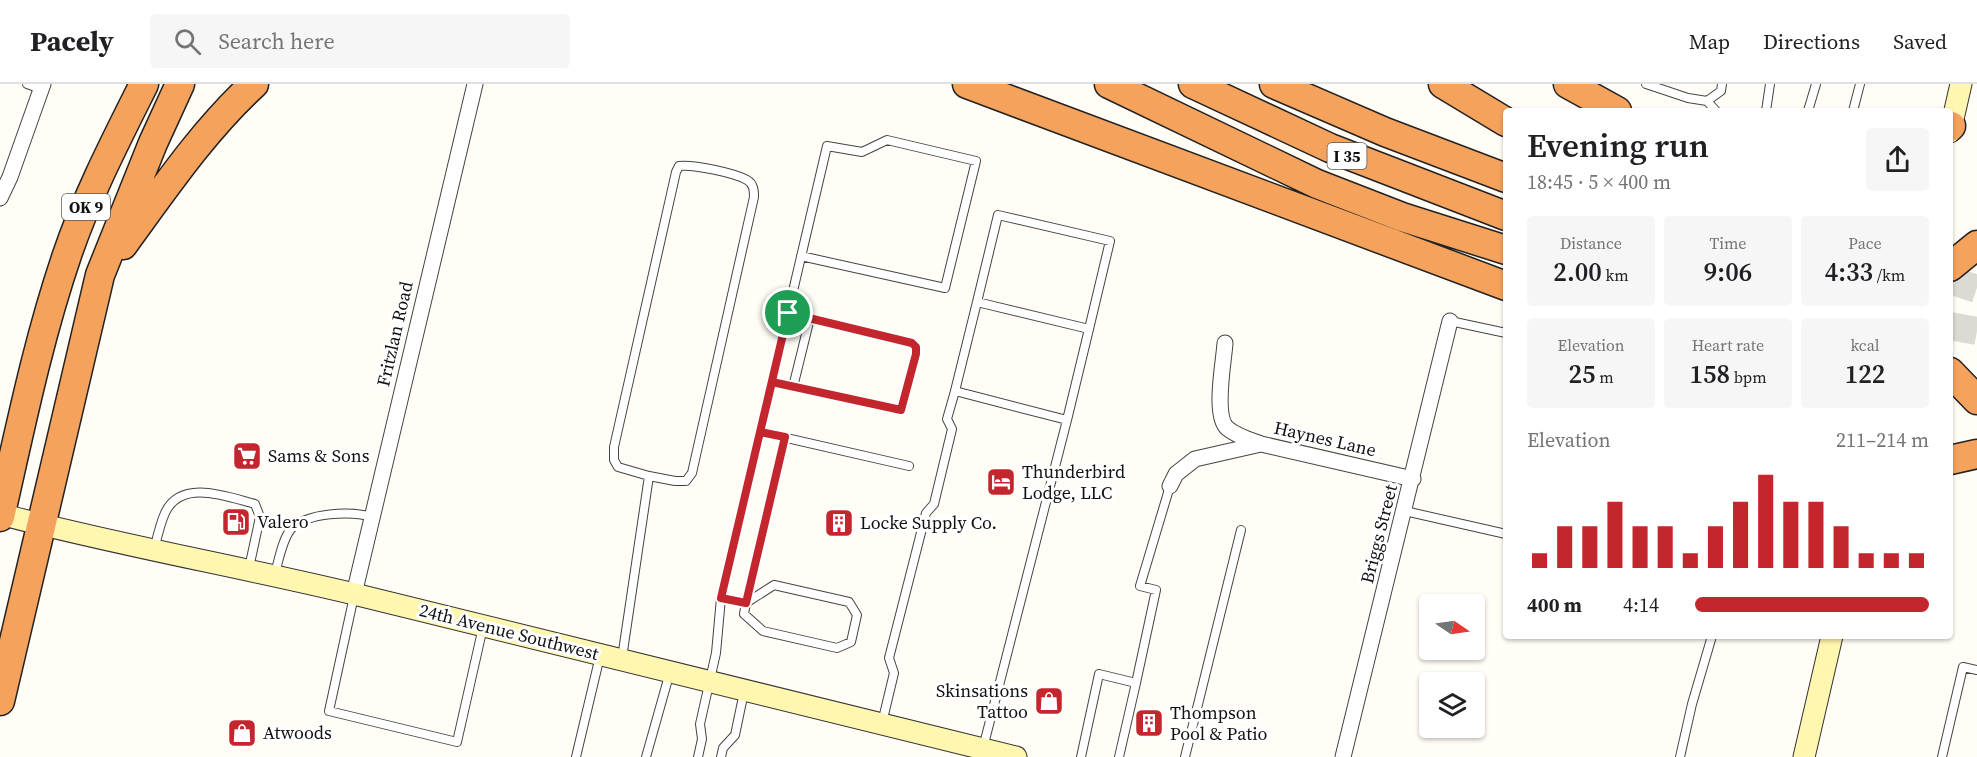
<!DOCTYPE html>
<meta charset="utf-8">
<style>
body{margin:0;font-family:"Source Serif 4",serif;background:#f6f6f6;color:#202124;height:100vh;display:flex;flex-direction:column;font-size:22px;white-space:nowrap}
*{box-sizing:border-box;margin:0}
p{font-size:20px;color:#757577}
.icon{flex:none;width:33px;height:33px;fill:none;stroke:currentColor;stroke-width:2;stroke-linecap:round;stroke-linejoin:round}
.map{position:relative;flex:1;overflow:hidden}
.side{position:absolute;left:1503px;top:24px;width:450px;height:531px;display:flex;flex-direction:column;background:#fff;border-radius:6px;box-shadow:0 2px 4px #0004}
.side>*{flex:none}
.needle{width:39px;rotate:103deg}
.fabs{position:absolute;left:1419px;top:510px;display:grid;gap:12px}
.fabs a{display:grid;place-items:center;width:66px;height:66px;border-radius:6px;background:#fff;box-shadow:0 2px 4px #0004;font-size:30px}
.pin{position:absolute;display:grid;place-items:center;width:51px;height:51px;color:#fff;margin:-26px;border:3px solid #fff;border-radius:50%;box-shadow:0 2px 6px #0007}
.round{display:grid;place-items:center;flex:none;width:63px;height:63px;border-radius:6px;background:#f6f6f6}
.summary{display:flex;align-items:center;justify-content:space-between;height:102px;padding:0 24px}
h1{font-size:33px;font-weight:600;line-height:45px}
.figures{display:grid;grid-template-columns:repeat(3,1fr);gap:9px;height:102px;padding:6px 24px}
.figures div{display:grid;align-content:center;border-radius:6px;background:#f6f6f6;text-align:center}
.figures b{font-size:26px;font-weight:600}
.figures small{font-size:16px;font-weight:400}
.figures p{font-size:16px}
.chart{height:168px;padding:12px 24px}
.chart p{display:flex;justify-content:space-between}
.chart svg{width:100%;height:108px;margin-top:6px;stroke:#c4262e;stroke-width:6}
ul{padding:0 24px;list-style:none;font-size:20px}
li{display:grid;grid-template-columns:96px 72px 1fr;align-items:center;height:45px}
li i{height:15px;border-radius:8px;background:#c4262e}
header{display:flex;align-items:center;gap:36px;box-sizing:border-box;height:84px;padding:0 30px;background:#fff;border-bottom:2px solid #e0e0e0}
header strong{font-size:28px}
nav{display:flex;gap:33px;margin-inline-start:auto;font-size:21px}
.search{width:420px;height:54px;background:#f6f6f6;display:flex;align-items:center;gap:15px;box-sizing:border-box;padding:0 21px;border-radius:6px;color:#757577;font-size:22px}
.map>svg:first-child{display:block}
</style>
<header>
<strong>Pacely</strong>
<div class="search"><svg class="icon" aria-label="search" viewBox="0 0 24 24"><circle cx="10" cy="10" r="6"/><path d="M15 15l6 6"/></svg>Search here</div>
<nav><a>Map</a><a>Directions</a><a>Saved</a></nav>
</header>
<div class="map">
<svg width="1977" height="673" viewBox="0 0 1977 673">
<rect width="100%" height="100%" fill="#fffdf5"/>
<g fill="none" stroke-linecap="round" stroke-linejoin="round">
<!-- highway-tunnel -->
<path stroke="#dbdad3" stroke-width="28" stroke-dasharray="28 14" stroke-linecap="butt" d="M1950,196L1977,205
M1950,242L1977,247"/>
<!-- lane casing -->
<g stroke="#444" stroke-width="10">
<path id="lane" d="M27,0L41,5
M1646,0L1688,14L1707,17L1721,7L1722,0
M1707,17L1716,27
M1766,27L1770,0
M1808,27L1816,0
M1853,27L1860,0
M977,218L998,131L1110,157L1089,245
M1450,237L1506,249
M772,298L901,326L916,270V263L912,259L788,229
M793,303L810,234
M955,307L977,218L1089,245L1067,336
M760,348L909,382
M1405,427L1506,450
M154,466C157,454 160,440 165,429C181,394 228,413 255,420L260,433L249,484
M275,489C279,476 282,456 291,445C308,428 351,427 372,433
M774,501L849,518L857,531L851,558L837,564L763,547L744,530L746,519Z
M354,512L329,627L457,658L483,543
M721,514L746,519L785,353
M622,574L649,392L618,383L614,376V363L676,88L679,82C693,80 735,89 747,96C754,100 754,107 754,113L692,389L686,397H675L649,392
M1136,599L1156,506L1140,502L1170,402
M882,639L894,589L889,574L926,429L934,420L952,345L947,335L955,307L1067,336L983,664
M576,673L600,572
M646,673L670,588
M698,673L702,655L700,640L716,569L721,514L827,62L862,68L887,56L976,77L945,204L801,172
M721,673L723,664L735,651L744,608
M1081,673L1099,590L1136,599L1119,673
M1185,673L1241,446
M1680,673L1692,620L1712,552
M1942,673L1963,583L1977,586"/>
</g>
<!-- street casing -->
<g stroke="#444" stroke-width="17">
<path id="street" d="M0,114L10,93L43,0
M1225,259C1224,277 1213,331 1227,344C1236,352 1250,356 1261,360
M1170,402L1176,390L1195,375L1261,360L1413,395
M354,510L475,0
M1343,673L1450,237"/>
</g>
<!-- secondary casing -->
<g stroke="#333" stroke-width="23">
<path id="secondary" d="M1950,48L1961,0
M0,430C117,461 237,482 354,510L1016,673
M1804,673L1832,552"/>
</g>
<!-- highway casing -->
<g stroke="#222" stroke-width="31">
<path id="highway" d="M967,0L1506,202
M1109,0L1317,100L1402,133L1506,166
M1193,0L1330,64L1506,132
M1274,0L1385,48L1506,94
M1443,0L1506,38
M1568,0L1617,27
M1950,43L1951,42
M123,161C164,105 203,47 254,0
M1950,183L1977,161
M1950,288L1977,316
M1950,376L1977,370
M0,433C20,345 38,256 67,171C87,112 116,56 144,0
M0,617L100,191L153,59L180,0"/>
</g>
<!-- lane -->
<use href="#lane" stroke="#fff" stroke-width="8"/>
<!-- street -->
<use href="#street" stroke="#fff" stroke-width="15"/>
<!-- secondary -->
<use href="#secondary" stroke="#fff6b0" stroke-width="21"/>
<!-- highway -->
<use href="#highway" stroke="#f5a25d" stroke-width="28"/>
</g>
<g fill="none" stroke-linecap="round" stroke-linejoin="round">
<!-- route casing -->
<g stroke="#fff" stroke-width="12">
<path id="route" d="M788,229L721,514L746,519L785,353L760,348L772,298L901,326L916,270V263L912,259L788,229"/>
</g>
<!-- route -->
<use href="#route" stroke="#c4262e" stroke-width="8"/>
</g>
<!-- icons -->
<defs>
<g id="supermarket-square" transform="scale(1.5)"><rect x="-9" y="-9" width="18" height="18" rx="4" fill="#c4262e" stroke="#fff"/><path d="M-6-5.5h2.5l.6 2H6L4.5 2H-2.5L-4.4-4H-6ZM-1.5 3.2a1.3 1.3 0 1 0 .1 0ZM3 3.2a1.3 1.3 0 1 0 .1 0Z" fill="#fff"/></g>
<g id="hotel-square" transform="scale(1.5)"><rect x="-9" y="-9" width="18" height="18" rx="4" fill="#c4262e" stroke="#fff"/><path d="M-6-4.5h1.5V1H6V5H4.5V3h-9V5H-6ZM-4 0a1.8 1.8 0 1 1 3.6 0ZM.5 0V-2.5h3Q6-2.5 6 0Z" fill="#fff"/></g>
<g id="fuel-square" transform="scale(1.5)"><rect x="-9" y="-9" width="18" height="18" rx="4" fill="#c4262e" stroke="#fff"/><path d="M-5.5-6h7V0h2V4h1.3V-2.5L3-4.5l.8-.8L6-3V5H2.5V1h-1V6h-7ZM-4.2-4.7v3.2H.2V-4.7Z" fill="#fff"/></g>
<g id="building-square" transform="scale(1.5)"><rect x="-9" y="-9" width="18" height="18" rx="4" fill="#c4262e" stroke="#fff"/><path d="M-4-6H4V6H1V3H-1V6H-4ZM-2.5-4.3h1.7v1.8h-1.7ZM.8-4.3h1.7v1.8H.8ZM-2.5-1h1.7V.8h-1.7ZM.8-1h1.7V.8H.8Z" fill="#fff"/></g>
<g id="shop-square" transform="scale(1.5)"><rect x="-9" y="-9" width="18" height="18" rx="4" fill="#c4262e" stroke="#fff"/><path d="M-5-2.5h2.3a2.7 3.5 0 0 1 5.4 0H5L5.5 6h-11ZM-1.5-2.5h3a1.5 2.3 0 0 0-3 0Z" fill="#fff"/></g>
</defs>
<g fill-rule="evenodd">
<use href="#supermarket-square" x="247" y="372"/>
<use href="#hotel-square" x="1001" y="398"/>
<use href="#fuel-square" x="236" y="438"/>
<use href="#building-square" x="839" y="439"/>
<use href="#shop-square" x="1049" y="617"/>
<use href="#building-square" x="1149" y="639"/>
<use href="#shop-square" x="242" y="649"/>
</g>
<g text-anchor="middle" stroke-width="6" stroke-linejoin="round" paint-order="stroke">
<!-- shield labels -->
<g fill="#fff" stroke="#585858" stroke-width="1.5">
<rect x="1327.5" y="59" width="39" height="26" rx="4.5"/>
<rect x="62" y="110" width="48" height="26" rx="4.5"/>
</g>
<g font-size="16" font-weight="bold" fill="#111">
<text x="1347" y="78">I 35</text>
<text x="86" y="129">OK 9</text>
</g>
<!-- street labels -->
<g font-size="18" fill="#111" stroke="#fff">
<text transform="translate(395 250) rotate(-77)" y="6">Fritzlan Road</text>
<text transform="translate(1325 355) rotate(13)" y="6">Haynes Lane</text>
<text transform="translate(1379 450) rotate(-76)" y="6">Briggs Street</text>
<text transform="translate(509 548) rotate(14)" y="6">24th Avenue Southwest</text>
</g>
<!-- poi labels -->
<g font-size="18" fill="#111" stroke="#fff" text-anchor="start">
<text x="268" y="378">Sams &amp; Sons</text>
<text x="1022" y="394">Thunderbird<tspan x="1022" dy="21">Lodge, LLC</tspan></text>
<text x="257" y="444">Valero</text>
<text x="860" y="445">Locke Supply Co.</text>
<text x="1028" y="613" text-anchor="end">Skinsations<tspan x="1028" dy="21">Tattoo</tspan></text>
<text x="1170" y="635">Thompson<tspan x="1170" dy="21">Pool &amp; Patio</tspan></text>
<text x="263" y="655">Atwoods</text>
</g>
</g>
</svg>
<div class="fabs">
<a><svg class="needle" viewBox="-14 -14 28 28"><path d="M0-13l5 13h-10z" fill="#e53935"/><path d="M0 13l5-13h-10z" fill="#757577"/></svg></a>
<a><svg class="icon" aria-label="layers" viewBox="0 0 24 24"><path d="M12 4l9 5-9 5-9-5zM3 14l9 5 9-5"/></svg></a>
</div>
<div class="pin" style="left:788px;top:229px;background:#1e9e55"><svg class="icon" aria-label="arrive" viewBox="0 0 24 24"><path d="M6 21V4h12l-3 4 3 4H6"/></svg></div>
<section class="side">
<div class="summary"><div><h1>Evening run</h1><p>18:45 · 5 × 400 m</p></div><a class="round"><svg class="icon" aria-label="share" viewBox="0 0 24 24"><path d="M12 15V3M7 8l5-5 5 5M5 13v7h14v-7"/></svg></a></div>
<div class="figures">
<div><p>Distance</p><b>2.00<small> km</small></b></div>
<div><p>Time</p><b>9:06</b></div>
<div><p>Pace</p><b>4:33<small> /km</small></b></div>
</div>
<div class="figures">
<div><p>Elevation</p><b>25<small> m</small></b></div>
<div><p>Heart rate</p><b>158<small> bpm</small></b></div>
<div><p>kcal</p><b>122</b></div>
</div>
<div class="chart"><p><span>Elevation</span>211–214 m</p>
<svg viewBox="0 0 160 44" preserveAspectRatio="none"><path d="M5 44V38M15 44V27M25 44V27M35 44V17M45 44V27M55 44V27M65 44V38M75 44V27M85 44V17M95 44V6M105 44V17M115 44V17M125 44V27M135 44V38M145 44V38M155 44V38"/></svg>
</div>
<ul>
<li><b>400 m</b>4:14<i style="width:100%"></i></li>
</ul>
</section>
</div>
